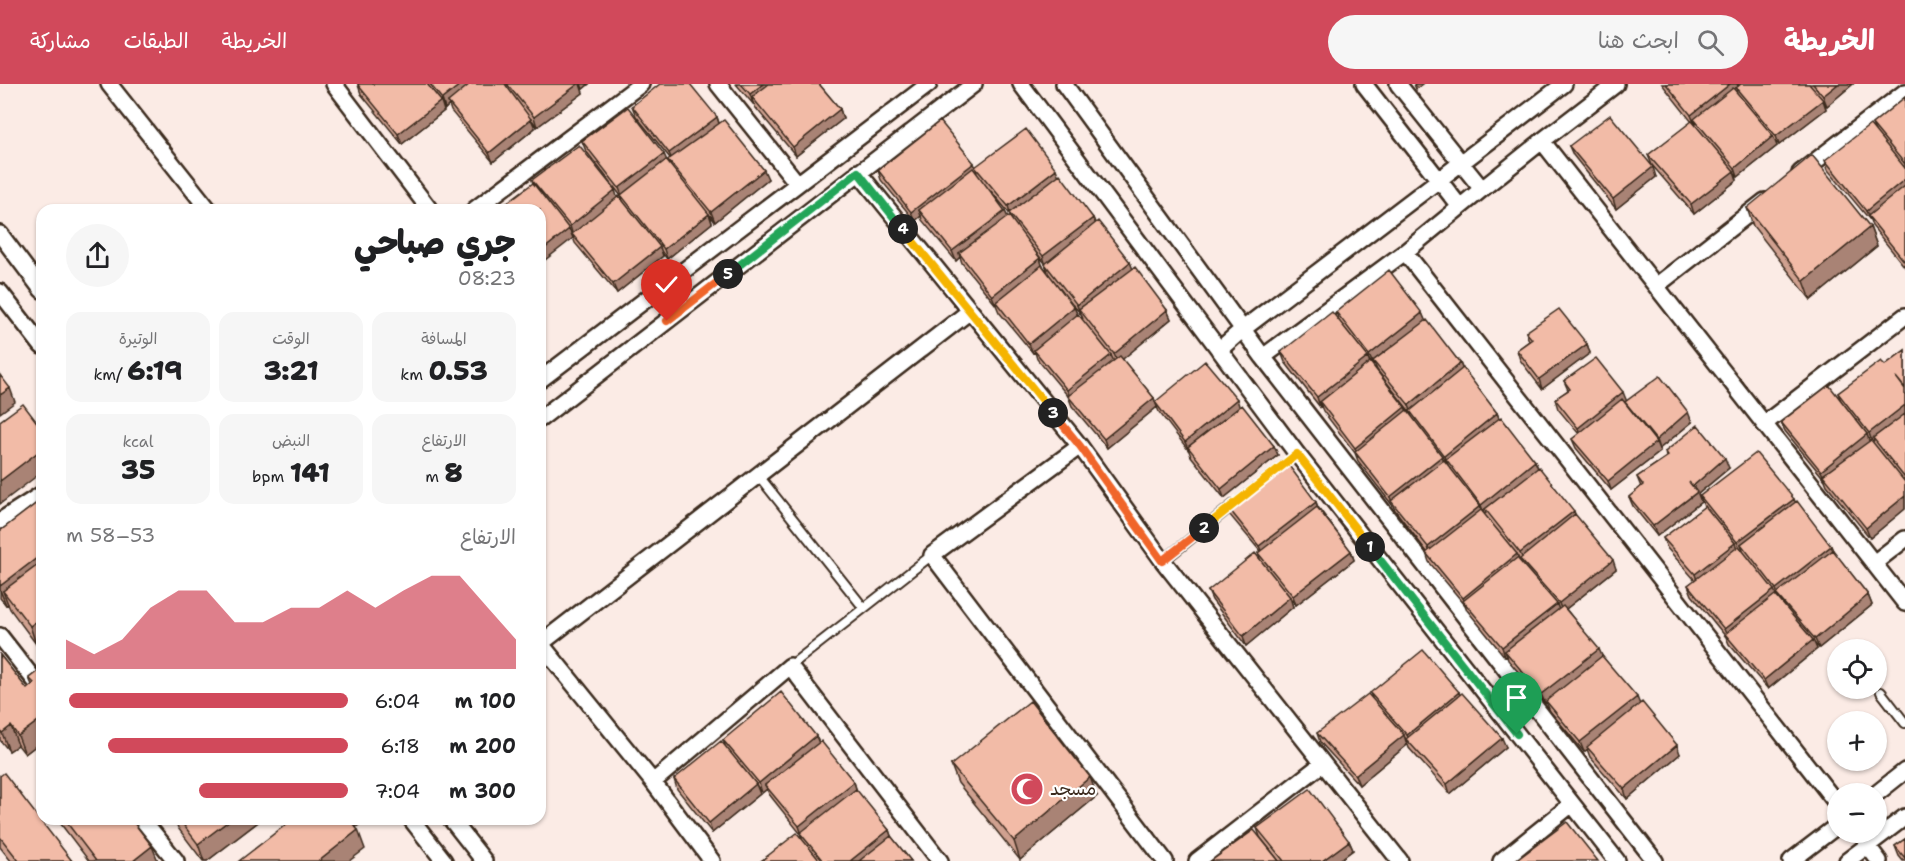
<!DOCTYPE html>
<html lang="ar">
<meta charset="utf-8">
<style>
body{margin:0;font-family:"Shantell Sans","Playpen Sans Arabic",sans-serif;background:#f6f6f6;color:#202124;direction:rtl;height:100vh;display:flex;flex-direction:column;font-size:22px;white-space:nowrap}
*{box-sizing:border-box;margin:0}
p{font-size:20px;color:#757577}
.icon{flex:none;width:33px;height:33px;fill:none;stroke:currentColor;stroke-width:2;stroke-linecap:round;stroke-linejoin:round}
.map{position:relative;flex:1;overflow:hidden;direction:ltr}
.details{position:absolute;left:36px;top:120px;width:510px;height:621px;display:flex;flex-direction:column;background:#fff;border-radius:18px;box-shadow:0 2px 4px #0004;direction:rtl}
.details>*{flex:none}
.fabs{position:absolute;left:1827px;top:555px;display:grid;gap:12px}
.fabs a{display:grid;place-items:center;width:60px;height:60px;border-radius:50%;background:#fff;box-shadow:0 2px 4px #0004;font-size:30px}
.pin{position:absolute;display:grid;place-items:center;width:51px;height:51px;color:#fff;margin:-62px -26px;border-radius:50% 50% 50% 0;rotate:-45deg;box-shadow:0 0 6px #0007}
.pin .icon{rotate:45deg}
.km{position:absolute;width:30px;height:30px;margin:-15px;border-radius:50%;background:#222;color:#fff;font-size:16px;line-height:30px;text-align:center}
.round{display:grid;place-items:center;flex:none;width:63px;height:63px;border-radius:32px;background:#f6f6f6}
.head{display:flex;align-items:center;justify-content:space-between;height:102px;padding:0 30px}
h1{font-size:33px;font-weight:800;line-height:45px}
.metrics{display:grid;grid-template-columns:repeat(3,1fr);gap:9px;height:102px;padding:6px 30px}
.metrics div{display:grid;align-content:center;border-radius:15px;background:#f6f6f6;text-align:center}
.metrics b{font-size:26px;font-weight:800}
.metrics small{font-size:16px;font-weight:400}
.metrics p{font-size:16px}
.chart{height:168px;padding:12px 30px}
.chart p{display:flex;justify-content:space-between}
.chart svg{width:100%;height:108px;margin-top:6px;fill:#d1495b;opacity:.7}
ul{padding:0 30px;list-style:none;font-size:20px}
li{display:grid;grid-template-columns:96px 72px 1fr;align-items:center;height:45px}
li i{height:15px;border-radius:8px;background:#d1495b}
header{display:flex;align-items:center;gap:36px;box-sizing:border-box;height:84px;padding:0 30px;background:#d1495b;color:#fff}
header strong{font-size:28px}
nav{display:flex;gap:33px;margin-inline-start:auto;font-size:21px}
.search{width:420px;height:54px;background:#f6f6f6;display:flex;align-items:center;gap:15px;box-sizing:border-box;padding:0 21px;border-radius:33px;color:#757577;font-size:22px}
.map>svg:first-child{display:block}
</style>
<header>
<strong>الخريطة</strong>
<div class="search"><svg class="icon" aria-label="search" viewBox="0 0 24 24"><circle cx="10" cy="10" r="6"/><path d="M15 15l6 6"/></svg>ابحث هنا</div>
<nav><a>الخريطة</a><a>الطبقات</a><a>مشاركة</a></nav>
</header>
<div class="map">
<svg width="1905" height="777" viewBox="0 0 1905 777">
<rect width="100%" height="100%" fill="#fbebe5"/>
<filter id="ink" filterUnits="userSpaceOnUse"><feTurbulence type="fractalNoise" baseFrequency=".0167" numOctaves="2"/><feDisplacementMap in="SourceGraphic" scale="12" xChannelSelector="R" yChannelSelector="G"/><feConvolveMatrix kernelMatrix="1 2 1 2 8 2 1 2 1" color-interpolation-filters="sRGB"/></filter>
<g filter="url(#ink)">
<g fill="none" stroke-linecap="round" stroke-linejoin="round">
<!-- service casing -->
<g stroke="#3b2a1e" stroke-width="12">
<path id="service" d="M758,391L863,523
M1163,477L1234,420
M790,582L932,471
M1881,608L1905,639"/>
</g>
<!-- minor casing -->
<g stroke="#3b2a1e" stroke-width="20">
<path id="minor" d="M109,0L209,126
M334,0L430,126
M718,0L797,99
M1021,0L1297,370L1617,777
M1064,0L1263,273L1655,777
M1364,0L1460,123
M1564,0L1461,79L1482,105L1542,57L1905,519
M1542,57L1616,0
M858,88L1080,362L1163,477L1400,777
M1800,89L1905,8
M474,126L641,0
M0,150L42,206
M1405,168L1838,721
M1656,202L1765,117
M0,208L42,262
M1219,266L1243,245L1461,79L1398,0
M1263,273L1405,168L1482,105
M540,296L929,0
M540,335L974,0
M1764,340L1905,232
M1080,362L932,471L1165,777
M0,437L42,410
M1874,479L1905,455
M0,552L36,598L42,593
M540,560L970,227
M541,560L653,698L712,777
M653,698L790,582L940,777
M1876,710L1905,687
M142,735L176,777
M411,735L444,777
M451,735L484,777
M1867,761L1879,777
M1197,777L1322,680
M1501,777L1572,720
M1791,777L1838,741
M1847,777L1905,733"/>
</g>
<!-- service -->
<use href="#service" stroke="#fff" stroke-width="8"/>
<!-- minor -->
<use href="#minor" stroke="#fff" stroke-width="15"/>
</g>
<!-- wall -->
<path fill="#d0a190" stroke="#3b2a1e" stroke-width="1.5" fill-rule="evenodd" d="M358,0H589L583,5L581,3L583,9L537,43L532,36L535,44L493,78L451,27L449,21L445,25L442,21L444,27L402,60L361,10L358,1Z
M736,0H819L840,25L843,35L796,72L755,23L754,19L753,20Z
M1662,0H1737L1738,2H1739L1738,0H1853L1827,22L1824,18L1826,25L1779,61L1774,56L1777,62L1738,93L1735,89L1737,96L1694,130L1652,81L1648,71L1692,38Z
M1905,13V183L1872,142L1870,136L1828,86L1825,76L1875,47L1872,40Z
M632,22L717,33L719,39L768,95L715,138L710,131L712,139L667,175L661,167L663,172L617,209L575,159L572,150L570,148L573,154L533,100L532,96L617,113L623,117L621,112L586,67L582,57L667,77L671,82L668,76L670,74L636,32Z
M1569,62L1656,93L1616,125L1573,71Z
M975,82L1059,92L1093,134L1095,139L1130,178L1132,185L1167,226L1171,235L1122,275L1154,314L1155,318L1239,323L1274,362L1278,371L1224,414L1191,372L1189,367L1159,328L1157,323L1107,364L1072,322L1068,312L1037,275L1035,268L1033,269L999,228L996,221L962,179L960,173L956,177L922,136L921,132L915,137L881,96L878,86ZM991,107L1009,129L1012,136L1008,133ZM1025,155L1045,179L1048,188L1042,181L1040,174ZM1073,221L1081,230L1083,235L1077,230Z
M1747,124L1870,143L1877,162L1811,216L1753,142Z
M1336,228L1422,229L1425,237L1460,279L1462,284L1497,329L1499,334L1535,377L1538,384L1575,431L1616,485L1566,525L1640,621L1680,670L1627,715L1590,673L1587,665L1584,668L1550,627L1546,618L1545,619L1508,576L1507,572L1505,573L1467,526L1465,521L1429,478L1426,469L1427,468L1395,426L1393,422L1358,377L1355,369L1323,327L1321,322L1320,323L1285,278L1281,268L1339,237ZM1368,275L1373,280L1374,279L1377,286L1410,328L1412,333L1370,278Z
M1526,248L1587,260L1590,269L1542,305L1520,276L1517,266L1529,257Z
M1905,266V425L1870,454L1827,401L1825,396L1785,347L1781,338L1841,317L1838,309L1885,281Z
M1564,297L1626,317L1692,338L1659,365L1658,363L1660,368L1611,406L1576,364L1572,355L1579,350L1558,325L1555,315L1568,306Z
M1665,368L1729,384L1698,410L1701,418L1657,452L1633,422L1629,413L1641,403L1637,393L1666,373Z
M1700,412L1796,418L1831,462L1833,467L1868,511L1872,521L1819,564L1814,559L1817,565L1768,605L1729,560L1726,553L1692,511L1688,501L1695,496L1667,464L1663,454L1704,423Z
M42,415V556L36,560L10,525L8,520L6,521L0,514V447Z
M1316,418L1318,423L1351,467L1354,476L1296,521L1290,514L1293,523L1246,562L1212,516L1208,507L1260,475L1258,469L1260,467L1229,430L1226,421Z
M0,571L27,605L32,601L29,594L42,584V657L25,670L18,661L9,667L0,656Z
M1459,608L1460,611L1506,663L1450,710L1409,664L1406,655L1404,653L1407,661L1359,701L1320,658L1317,649L1372,614L1370,609Z
M816,652L819,659L854,698L857,708L889,746L891,752L911,777H761L802,755L800,749L769,710L767,705L762,709L757,702L760,710L712,749L677,705L674,695L725,661L723,656Z
M951,681L1097,712L1020,776L958,699Z
M0,692L72,777H11L0,763Z
M57,735H131L158,777H89Z
M170,735H262L207,777H203L178,744L176,738L173,740Z
M1257,744L1349,757L1353,766L1338,777H1279L1260,753Z
M1905,755V777H1903L1899,772L1895,762Z"/>
<!-- shaded-wall -->
<path fill="#a98375" stroke="#3b2a1e" stroke-width="1.5" d="M461,0H476L448,18L449,21L445,25L442,15Z
M578,0H580L583,9L537,43L534,33Z
M581,0H589L583,5Z
M763,0H778L752,13L753,20L750,10Z
M1414,0H1423L1416,5Z
M1730,0H1737L1739,5L1736,4L1737,7L1697,39L1694,35L1696,40L1695,41L1691,31Z
M1838,0H1853L1827,22L1823,12Z
M1823,16L1826,25L1779,61L1776,52Z
M441,17L444,27L402,60L398,50Z
M840,25L843,35L796,72L793,63Z
M717,33L720,43L673,78L669,69Z
M531,35L535,44L493,78L489,69Z
M1773,52L1777,62L1738,93L1735,84Z
M664,70L668,79L623,114L619,104Z
M974,79L977,88L919,126L921,132L915,137L911,128Z
M1653,83L1656,93L1616,125L1613,115Z
M1056,85L1060,95L1011,132L1008,122Z
M764,86L768,95L715,138L711,128Z
M1734,87L1737,96L1694,130L1691,120Z
M1905,95V107L1868,132L1870,136L1866,127Z
M615,106L618,116L573,152L570,142Z
M1005,127L1009,136L959,169L960,173L956,177L952,167Z
M709,130L712,139L667,175L664,165Z
M1093,134L1097,143L1046,182L1043,172Z
M1870,143L1877,162L1811,216L1804,197Z
M569,145L573,154L540,180V168Z
M660,163L663,172L617,209L613,200Z
M1040,174L1043,184L996,218V221L992,212Z
M1130,178L1134,188L1079,225L1080,230L1077,221Z
M1074,223L1078,232L1034,266L1035,268L1033,269L1029,260Z
M1167,226L1171,235L1118,279L1114,270Z
M1422,229L1426,238L1373,277L1374,279L1373,280L1369,271Z
M1587,260L1590,269L1542,305L1539,295Z
M1111,271L1115,280L1071,315L1067,306Z
M1368,273L1371,283L1320,318L1321,322L1320,323L1317,313Z
M1460,279L1464,289L1412,330L1409,321Z
M10,304L15,318L0,329V311Z
M1623,308L1627,318L1581,353L1578,344Z
M1154,314L1157,323L1107,364L1104,355Z
M1237,315L1240,325L1188,363L1189,367L1185,358Z
M1905,321V333L1873,354L1874,357L1872,358L1869,349Z
M1405,323L1409,332L1358,373L1355,364Z
M1688,328L1692,338L1659,365L1656,356Z
M1497,329L1501,339L1446,375L1448,381H1447L1444,372Z
M1867,350L1870,360L1823,391L1825,396L1821,387Z
M1656,358L1660,368L1611,406L1608,397Z
M1274,362L1278,371L1224,414L1221,405Z
M42,365V388L0,420V397Z
M1442,372L1446,382L1392,418L1390,413Z
M1725,374L1729,384L1698,410L1701,418L1657,452L1653,442L1696,409L1693,402Z
M1535,377L1539,387L1485,425L1486,429L1484,430L1481,421Z
M1905,412V425L1870,454L1866,444Z
M1794,415L1798,424L1741,460L1743,466L1741,468L1737,458Z
M1316,418L1319,428L1263,471L1259,462Z
M1480,422L1483,432L1431,473L1428,463Z
M1574,427L1577,436L1524,478L1520,469Z
M1735,459L1738,468L1698,500L1695,490Z
M1831,462L1835,471L1779,514L1776,505Z
M1351,467L1354,476L1296,521L1293,512Z
M42,470V494L3,507L8,520L6,521L0,506V502Z
M1517,470L1520,479L1465,518L1463,514Z
M1613,476L1616,485L1562,528L1559,519Z
M1774,506L1778,515L1727,552L1724,545Z
M1868,511L1872,521L1819,564L1815,555Z
M1290,513L1293,523L1246,562L1243,552Z
M1557,520L1560,530L1505,567L1507,572L1505,573L1502,563Z
M42,533V556L36,560L30,542Z
M1813,556L1817,565L1768,605L1764,596Z
M1599,565L1603,574L1545,619L1541,610Z
M1459,608L1462,617L1411,660L1407,651Z
M1637,613L1641,623L1584,668L1580,658Z
M42,634V657L25,670L18,652Z
M11,642L18,661L9,667L2,649Z
M1404,651L1407,661L1359,701L1355,691Z
M816,652L820,662L765,701L767,705L762,709L759,699Z
M1502,654L1506,663L1450,710L1447,700Z
M1677,661L1680,670L1627,715L1624,705Z
M1090,693L1097,712L1020,776L1014,757Z
M854,698L857,708L802,751L799,742Z
M756,700L760,710L712,749L709,739Z
M171,735H175L176,738L173,740Z
M231,735H262L207,777H204L198,760Z
M346,735H367L351,747Z
M358,746L365,765L349,777H319Z
M889,746L892,755L865,777H850Z
M1349,757L1353,766L1338,777H1322Z
M152,762L158,777H133Z"/>
<!-- building -->
<path fill="#f2bba7" stroke="#3b2a1e" stroke-width="1.5" d="M358,0H427L441,17L398,50L358,1Z
M430,0H461L442,15Z
M470,0H505L531,35L489,69L448,18Z
M507,0H578L534,33Z
M660,0H690L717,33L669,69L632,22Z
M741,0H763L750,10Z
M769,0H819L840,25L793,63L752,13Z
M1666,0H1730L1691,31Z
M1741,0H1809L1823,16L1776,52L1736,4Z
M1813,0H1838L1823,12Z
M1733,4L1773,52L1735,84L1694,35Z
M1905,13V80L1872,40Z
M628,23L664,70L619,104L582,57Z
M1610,31L1653,83L1613,115L1569,62Z
M724,36L764,86L711,128L668,76Z
M940,37L974,79L911,128L878,86Z
M1692,37L1734,87L1691,120L1648,71Z
M1870,41L1905,84V95L1866,127L1825,76Z
M1026,45L1056,85L1008,122L975,83Z
M579,61L615,106L570,142L532,96Z
M1812,71L1870,143L1804,197L1747,124Z
M666,76L709,130L664,165L621,111Z
M973,84L1005,127L952,167L919,126Z
M1060,90L1093,134L1043,172L1009,129Z
M533,99L569,145L540,168V126H497Z
M1905,102V178L1868,132Z
M619,112L660,163L613,200L572,150Z
M1009,132L1040,174L992,212L959,169Z
M1098,137L1130,178L1077,221L1045,180Z
M1042,181L1074,223L1029,260L996,218Z
M1135,183L1167,226L1114,270L1079,225Z
M1389,186L1422,229L1369,271L1336,228Z
M1559,225L1587,260L1539,295L1517,266L1532,255L1526,248Z
M1332,228L1368,273L1317,313L1281,268Z
M1078,230L1111,271L1067,306L1034,266Z
M1427,236L1460,279L1409,321L1373,277Z
M1905,266V304L1896,293L1905,305V321L1869,349L1838,309L1881,277L1885,281Z
M1120,272L1154,314L1104,355L1068,312Z
M1596,274L1623,308L1578,344L1555,315L1570,305L1564,297Z
M1205,277L1237,315L1185,358L1155,318Z
M1370,278L1405,323L1355,364L1320,318Z
M1463,284L1497,329L1444,372L1410,327Z
M0,291L10,304L0,311Z
M1660,292L1688,328L1656,356L1625,318Z
M1829,301L1867,350L1821,387L1781,338Z
M1622,315L1656,358L1608,397L1572,355Z
M23,320L42,345V365L0,397V337Z
M1242,321L1274,362L1221,405L1188,363Z
M1407,326L1442,372L1390,413L1355,368Z
M1905,330V394L1873,354Z
M1501,333L1535,377L1481,421L1446,375Z
M1698,341L1725,374L1693,402L1689,398L1697,408L1653,442L1629,413L1643,401L1637,393L1668,372L1665,368Z
M1871,356L1905,398V412L1866,444L1823,391Z
M1756,369L1794,415L1737,458L1700,412Z
M1284,375L1316,418L1259,462L1226,421Z
M1444,376L1480,422L1428,463L1391,417Z
M1539,383L1574,427L1520,469L1485,425Z
M42,415V470L0,502V447Z
M1797,417L1831,462L1776,505L1741,460Z
M1705,422L1735,459L1695,490L1663,454Z
M1317,423L1351,467L1293,512L1258,469Z
M1481,426L1517,470L1463,514L1426,469Z
M1575,430L1613,476L1559,519L1520,475Z
M1739,462L1774,506L1724,545L1688,501Z
M1833,466L1868,511L1815,555L1776,510Z
M1255,469L1290,513L1243,552L1208,507Z
M1517,474L1557,520L1502,563L1463,517Z
M42,478V533L30,542L3,507Z
M1775,511L1813,556L1764,596L1725,550Z
M1563,522L1599,565L1541,610L1505,567Z
M1423,566L1459,608L1407,651L1370,609Z
M0,571L27,605L34,599L29,594L42,584V634L18,652L11,642L2,649L0,646Z
M1602,572L1637,613L1580,658L1546,617Z
M781,608L816,652L759,699L723,656Z
M1462,609L1502,654L1447,700L1406,655Z
M1368,610L1404,651L1355,691L1317,649Z
M1030,617L1090,693L1014,757L951,681Z
M1642,618L1677,661L1624,705L1587,663Z
M721,657L756,700L709,739L674,695Z
M821,657L854,698L799,742L765,701Z
M4,689L72,777H19L0,753V692Z
M856,705L889,746L850,777H823L800,749Z
M1310,705L1349,757L1322,777H1284L1257,744Z
M64,735H131L152,762L133,777H96Z
M179,735H231L198,760Z
M293,735H349L358,746L319,777H239Z
M1567,738L1598,777H1519L1518,775Z
M1254,746L1279,777H1211Z
M797,749L820,777H761Z
M891,752L911,777H859Z
M1905,755V774L1895,762Z"/>
</g>
<g fill="none" stroke-linecap="round" stroke-linejoin="round" filter="url(#ink)">
<!-- split-1 casing -->
<g stroke="#fff" stroke-width="12">
<path id="split-1" d="M1370,463L1517,650"/>
</g>
<!-- split-2 casing -->
<g stroke="#fff" stroke-width="12">
<path id="split-2" d="M1204,444L1297,370L1370,463"/>
</g>
<!-- split-3 casing -->
<g stroke="#fff" stroke-width="12">
<path id="split-3" d="M1053,329L1080,362L1162,477L1204,444"/>
</g>
<!-- split-4 casing -->
<g stroke="#fff" stroke-width="12">
<path id="split-4" d="M903,145L1053,329"/>
</g>
<!-- split-5 casing -->
<g stroke="#fff" stroke-width="12">
<path id="split-5" d="M728,190L858,88L903,145"/>
</g>
<!-- split-6 casing -->
<g stroke="#fff" stroke-width="12">
<path id="split-6" d="M667,237L728,190"/>
</g>
<!-- split-1 -->
<use href="#split-1" stroke="#22a559" stroke-width="8"/>
<!-- split-2 -->
<use href="#split-2" stroke="#f5b400" stroke-width="8"/>
<!-- split-3 -->
<use href="#split-3" stroke="#f0652b" stroke-width="8"/>
<!-- split-4 -->
<use href="#split-4" stroke="#f5b400" stroke-width="8"/>
<!-- split-5 -->
<use href="#split-5" stroke="#22a559" stroke-width="8"/>
<!-- split-6 -->
<use href="#split-6" stroke="#f0652b" stroke-width="8"/>
</g>
<!-- icons -->
<defs>
<g id="mosque-disc" transform="scale(1.725)"><circle r="9.5" fill="#d1495b" stroke="#fff"/><path d="M3.5-4.9A6 6 0 1 0 3.5 4.9A5 5 0 1 1 3.5-4.9Z" fill="#fff"/></g>
</defs>
<g fill-rule="evenodd">
<use href="#mosque-disc" x="1027" y="705"/>
</g>
<g text-anchor="middle" stroke-width="4.5" stroke-linejoin="round" paint-order="stroke">
<!-- poi labels -->
<g font-size="18" fill="#3b2a1e" stroke="#fff" text-anchor="start">
<text x="1050" y="711">مسجد</text>
</g>
</g>
</svg>
<div class="fabs">
<a><svg class="icon" aria-label="locate" viewBox="0 0 24 24"><circle cx="12" cy="12" r="6"/><path d="M12 2v4M12 18v4M2 12h4M18 12h4"/></svg></a>
<a>+</a>
<a>−</a>
</div>
<div class="pin" style="left:1517px;top:650px;background:#1e9e55"><svg class="icon" aria-label="arrive" viewBox="0 0 24 24"><path d="M6 21V4h12l-3 4 3 4H6"/></svg></div>
<div class="pin" style="left:667px;top:237px;background:#d93025"><svg class="icon" aria-label="check" viewBox="0 0 24 24"><path d="M5 12l5 5 9-10"/></svg></div>
<b class="km" style="left:1370px;top:463px">1</b>
<b class="km" style="left:1204px;top:444px">2</b>
<b class="km" style="left:1053px;top:329px">3</b>
<b class="km" style="left:903px;top:145px">4</b>
<b class="km" style="left:728px;top:190px">5</b>
<section class="details">
<div class="head"><div><h1>جري صباحي</h1><p>08:23</p></div><a class="round"><svg class="icon" aria-label="share" viewBox="0 0 24 24"><path d="M12 15V3M7 8l5-5 5 5M5 13v7h14v-7"/></svg></a></div>
<div class="metrics">
<div><p>المسافة</p><b>0.53<small> km</small></b></div>
<div><p>الوقت</p><b>3:21</b></div>
<div><p>الوتيرة</p><b>6:19<small> /km</small></b></div>
</div>
<div class="metrics">
<div><p>الارتفاع</p><b>8<small> m</small></b></div>
<div><p>النبض</p><b>141<small> bpm</small></b></div>
<div><p>kcal</p><b>35</b></div>
</div>
<div class="chart"><p><span>الارتفاع</span>53–58 m</p>
<svg viewBox="0 0 160 44" preserveAspectRatio="none"><path d="M0 44V32L10 38L20 32L30 19L40 12L50 12L60 25L70 25L80 19L90 19L100 12L110 19L120 12L130 6L140 6L150 19L160 32V44z"/></svg>
</div>
<ul>
<li><b>100 m</b>6:04<i style="width:99%"></i></li>
<li><b>200 m</b>6:18<i style="width:85%"></i></li>
<li><b>300 m</b>7:04<i style="width:53%"></i></li>
</ul>
</section>
</div>
